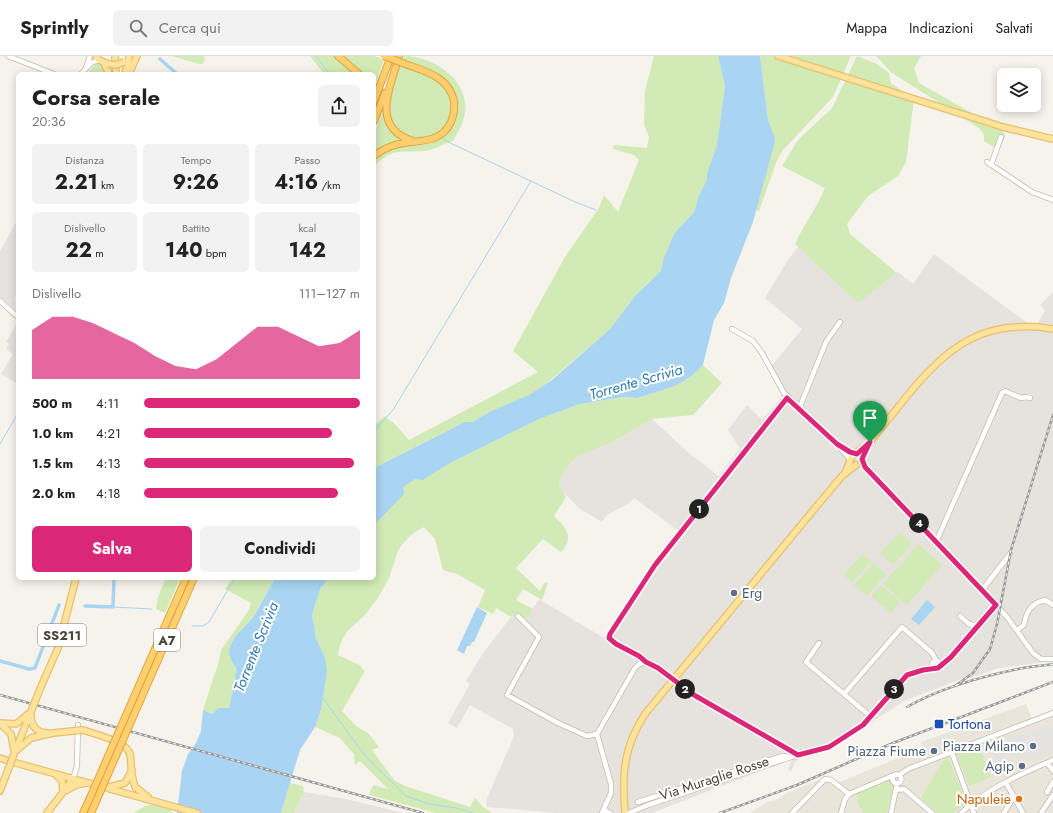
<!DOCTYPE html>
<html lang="it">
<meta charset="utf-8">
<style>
body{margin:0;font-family:Jost,sans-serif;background:#f2f2f2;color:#222;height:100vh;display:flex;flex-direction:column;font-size:15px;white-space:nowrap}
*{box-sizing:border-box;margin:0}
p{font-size:13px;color:#767676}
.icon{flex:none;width:22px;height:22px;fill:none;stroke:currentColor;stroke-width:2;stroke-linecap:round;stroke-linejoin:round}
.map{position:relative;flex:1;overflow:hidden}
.details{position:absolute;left:16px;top:16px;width:360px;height:508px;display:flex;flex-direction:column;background:#fff;border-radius:6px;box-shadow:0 2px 10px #0003}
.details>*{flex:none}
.fabs{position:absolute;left:997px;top:12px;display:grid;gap:8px}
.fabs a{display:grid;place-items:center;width:44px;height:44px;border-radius:6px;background:#fff;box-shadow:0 2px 10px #0003;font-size:20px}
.pin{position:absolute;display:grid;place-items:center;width:34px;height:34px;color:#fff;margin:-41px -17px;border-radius:50% 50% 50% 0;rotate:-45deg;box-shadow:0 0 4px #0007}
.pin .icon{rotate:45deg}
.km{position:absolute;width:20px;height:20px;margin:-10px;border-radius:50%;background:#222;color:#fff;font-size:11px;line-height:20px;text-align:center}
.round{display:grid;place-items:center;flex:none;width:42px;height:42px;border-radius:6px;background:#f2f2f2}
.headline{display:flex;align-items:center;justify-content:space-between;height:68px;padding:0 16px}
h1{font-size:22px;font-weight:700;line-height:30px}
.metrics{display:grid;grid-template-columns:repeat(3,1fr);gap:6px;height:68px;padding:4px 16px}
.metrics div{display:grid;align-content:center;border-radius:6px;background:#f2f2f2;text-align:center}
.metrics b{font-size:20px;font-weight:700}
.metrics small{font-size:11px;font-weight:400}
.metrics p{font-size:11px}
.chart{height:112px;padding:8px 16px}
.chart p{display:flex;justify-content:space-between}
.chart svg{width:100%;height:72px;margin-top:4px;fill:#db2777;opacity:.7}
.cta{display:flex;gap:8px;margin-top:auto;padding:8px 16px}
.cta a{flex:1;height:46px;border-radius:6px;background:#db2777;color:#fff;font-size:16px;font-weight:700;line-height:46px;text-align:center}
.cta a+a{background:#f2f2f2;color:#222}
ul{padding:0 16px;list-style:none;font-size:13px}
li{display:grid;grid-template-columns:64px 48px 1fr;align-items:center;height:30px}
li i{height:10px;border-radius:5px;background:#db2777}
header{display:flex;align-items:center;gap:24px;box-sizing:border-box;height:56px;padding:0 20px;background:#fff;border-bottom:1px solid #e0e0e0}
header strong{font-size:19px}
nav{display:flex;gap:22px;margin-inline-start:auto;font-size:14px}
.search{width:280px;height:36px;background:#f2f2f2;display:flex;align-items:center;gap:10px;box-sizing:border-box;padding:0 14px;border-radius:6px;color:#767676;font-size:15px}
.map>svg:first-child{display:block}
</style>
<header>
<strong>Sprintly</strong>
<div class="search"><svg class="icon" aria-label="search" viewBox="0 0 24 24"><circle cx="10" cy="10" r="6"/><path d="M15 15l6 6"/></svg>Cerca qui</div>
<nav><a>Mappa</a><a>Indicazioni</a><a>Salvati</a></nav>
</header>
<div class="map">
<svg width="1053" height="757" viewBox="0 0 1053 757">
<rect width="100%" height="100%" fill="#f6f3ec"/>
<!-- residential -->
<path fill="#eae5da" d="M1026,648L1032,663L1053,654V757H750L765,747L778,743L787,737L822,723L828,721L837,727L923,692L921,686Z"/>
<!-- industrial -->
<path fill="#e6e2dd" d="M798,191L858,245L896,217L898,216L913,228L934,198L1027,267H1038L1045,254L1040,249L1053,236V605L999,612L970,622L966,621L922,638L904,645L838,688L819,698L800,702L795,706L791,716L788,713L792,703L652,757H556L487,751L486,745L514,680L513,673L470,649L457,672L448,667L470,628L466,625L483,597L511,561L517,557L526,563L539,543L604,582H611L653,514L668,501L673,490L683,478L634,442L628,448L607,459L602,466L579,452L561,434L559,430L560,423L569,408L577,401L616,384L652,363L691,399L719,420L740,392L728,374L747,349L762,364L783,339L769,313L802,273L765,242L788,204Z
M18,266V328L1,318L13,298L6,293L9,288L6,286Z
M304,736L346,743L403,757H294Z"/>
<!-- green -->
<path fill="#d2eab5" d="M172,0H204L205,3L203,8H199Z
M310,0H334L357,18H324Z
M341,0H374L384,4L374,32V18H362Z
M404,0C433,0 469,23 465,56C464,67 458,76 453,85C445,87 438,92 430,94C404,99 397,88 374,110V102L390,93L401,90L429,88L437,85L448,75L456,62L457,53L449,27L436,17L402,4Z
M654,0H718L725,30L717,89L707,117V123L698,142L694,156L674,178L666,196L660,217L649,226L635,240L610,273L546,328L529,339L491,355L473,366L457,370L374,412V370L385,360L391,366L392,365L409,384L538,316L513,295L565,201L599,152L604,139L618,156L639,104L634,99L613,93L614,89L647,92L649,81L644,68L645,35Z
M760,0H851L833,41L783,94L777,104L759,155L756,154L775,82L768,64Z
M857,0L877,8L889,17L891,27L914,43L906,106L898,120L868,140L847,168L850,178L890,211L896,217L858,247L795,188C804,168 817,152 825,132L782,110L798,84L832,52Z
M876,0H921L914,12L919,27L1003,75L1005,81L998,94L984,85V79L979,72L892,17Z
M96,7L102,9L107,18H103L100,15L99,18L93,16L91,18H87Z
M400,10C412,14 429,18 439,26C473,53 430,105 398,75C388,65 387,55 388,42C390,31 396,20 400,10Z
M383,54L390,73L406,85L374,97V77Z
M703,309L722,327L693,359L652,363L616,384L577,401L569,408L560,423L559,430L566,441L554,460C566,471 575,482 561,496L543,483L516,512L540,535L545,526L548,527L542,544L523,533L516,544L533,553L526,563L517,557L511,561L496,552L493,558L478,551L485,534L457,518L443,514L435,483L424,471C414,476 408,481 401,490C396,497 395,505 392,513C389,526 377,544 368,555C353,573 342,573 338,599L359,609L365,615L342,655L356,670L369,678L379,691L372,694L394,724L405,730L470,751L475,742L483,751L493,757H436L369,739L373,729L388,733L360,705L355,709L354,698L340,682L315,671L321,654L325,602L316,582L312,559L320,533L329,522H374V469L403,431L415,422L428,421L450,407L539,363L580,348L623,341L637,342L663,334L677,329L693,319Z
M900,476L912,488L893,509L880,497Z
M918,488L942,509L907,549L883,528Z
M862,498L871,505L852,526L844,519Z
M873,507L886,518L867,540L854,529Z
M166,522H180L165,557L156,553L158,541Z
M232,522H277L273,526L252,562L232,585L229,595L237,617L229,652H218L212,658L203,654L219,605L221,594L249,554L251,547L225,533Z
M881,529L900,546L891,557L871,540Z
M978,689L991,721L970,730L956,698Z
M948,701L966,745L954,757H937L921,742L945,702Z
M890,724L894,729L887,757H862L863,754L858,749L857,737Z
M290,727L303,730L304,736L294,757H281Z
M147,749H154L171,754L172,757H133Z"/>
<!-- parking -->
<path fill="#e5e3e0" d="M18,163V236L14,244L16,246L15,251L18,256L0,241V195Z
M978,542L990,553L976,568L962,560Z
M960,563L970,574L969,577L945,604H939L932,594Z
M902,574L923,591L912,605L891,587Z
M950,607L957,622L914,639L905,624L906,623L929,615L933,618L942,615V612Z
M1053,667V697L1028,706L1025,700L1017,702L1010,683Z
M1002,684L1013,716L1002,719L989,689Z
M939,689L942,696L928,701L925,694Z"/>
<!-- water -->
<path fill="#a9d4f2" d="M718,0H760L768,64L775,82L774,89L753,166L731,222L724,247L714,264L703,309L693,319L677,329L663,334L637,342L623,341L580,348L539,363L450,407L423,424L415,423L403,431L404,438L374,469V412L465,366H473L491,355L529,339L552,324L610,273L635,240L661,215L664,201L674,178L694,156L698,142L707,123V117L717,89L725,30Z
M277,522H329L320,533L312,559L316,582L325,602L327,615L321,654L315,671L300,694L281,757H177L182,715L188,698L196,687L201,675L203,654L212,658L218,652H229C230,648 237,616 236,613C234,607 229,602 229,596C231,580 244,573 253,561C260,550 266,537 273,526Z
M927,544L935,551L919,569L911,563Z
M477,551L487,557L474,586H472L470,590H467L464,598L457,594Z"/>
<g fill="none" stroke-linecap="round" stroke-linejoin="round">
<!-- stream -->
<path stroke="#a9d4f2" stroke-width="1" d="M316,0L329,18
M444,84L573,145L596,154
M374,375L393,354L531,125
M0,388L18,357
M113,551L152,553
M192,570H203L209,566L235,522
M322,641L366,701L406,740L429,748L456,752L473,757"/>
<!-- canal -->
<path stroke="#a9d4f2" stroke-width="3.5" d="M160,3L177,18
M85,550L113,551L114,522
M0,605L29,613L35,612L59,549"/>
<!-- minor casing -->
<g stroke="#c2bbae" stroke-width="6">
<path id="minor" d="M8,0L54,18
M86,12L90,0
M81,18L91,7L99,4
M987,106L1032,136L1053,144
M991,109L1001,81
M0,245L18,261
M732,273L753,285L762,297L784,337L837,388L847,395L856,398
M799,353L826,286L840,266
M841,393L850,403
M862,403L868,415L897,443L1007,561L1033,597L1041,603H1053
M936,486L1002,337L1005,335L1021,342L1027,341L1030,342
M982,534L1010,498
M518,560L539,581L507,639L558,667L587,680L597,678L635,612L639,608L646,606L669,619L694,639L798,699
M960,560L969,568L978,571
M1017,574L1024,569C1026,556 1031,547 1045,544L1053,549
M819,587L806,606L870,660
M932 609a4 4 0 1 1 8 0a4 4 0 1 1-8 0Z
M646,606L639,600L610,584V578L655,509L787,342
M939,611L951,601L996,549
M844,638L902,571L932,597L937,606
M597,678L611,728V737L602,757
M952,697L974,757
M1047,707L1053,715
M892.5 723a4.5 4.5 0 1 1 9 0a4.5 4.5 0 1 1-9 0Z
M899,719L908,713L1053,657
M73,723L77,710L78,669
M1006,727L1023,757
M896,734L904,733L932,757
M1047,736L1053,726
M638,746L783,700L789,701
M604,754L610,757
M629,757L648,749L791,701L829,691L863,669L905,621L914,616L934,613
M792,757L825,723L831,724L849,738
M841,757L845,743L849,738L894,719
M891,757L897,728
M961,757C986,733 1021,718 1053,704
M1004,757L1014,740
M1041,757L1053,739"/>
</g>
<!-- major casing -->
<g stroke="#e6c16a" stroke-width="8">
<path id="major" d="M96,0L99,4L108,8
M115,0L116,18
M778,0L1003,71L1053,83
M104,7L109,18
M125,18L129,1
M129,18L137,0
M862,403C868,385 883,370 895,355C939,299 976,260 1053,273
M846,415L852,400L865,390
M40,633L58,592L76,522
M31,659C31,670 36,676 47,677
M0,667L16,668L28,658
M0,667L11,678L14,694
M102,680C144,695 124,698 135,731L148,741
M17,694L31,682L53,677
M14,698L32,653
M0,702L6,704
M16,707L197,757
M56,719L62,725L63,735
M109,731L125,727L132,714
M67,734L76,729L85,727
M0,735L8,714
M47,757L73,723
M625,757C622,718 623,692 645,658L816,451L842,420L856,409"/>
</g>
<!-- highway casing -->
<g stroke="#e0a43c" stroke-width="8">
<path id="highway" d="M338,0L359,18
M399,0C391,31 369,71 413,85
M374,45L391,0
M374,65L385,37
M374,100C379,96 386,92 392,90C414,82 439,91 451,66C454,59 455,52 454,45C449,22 428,16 408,9
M133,643L186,522
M140,645L194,522
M83,757L89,744
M91,757L95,748"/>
</g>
<!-- minor -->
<use href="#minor" stroke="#fff" stroke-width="4.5"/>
<!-- major -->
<use href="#major" stroke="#ffe39c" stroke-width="5.5"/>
<!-- highway -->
<use href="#highway" stroke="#ffcf6e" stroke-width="6"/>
<!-- rail casing -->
<g stroke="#9a9a9a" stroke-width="2.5">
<path id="rail" d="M955,630L973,617L990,593L997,568L1011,494L1053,359
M0,639L423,757
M907,651C942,631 983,620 1023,612C1033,610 1043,610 1053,608
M720,757L797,729L893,687L1053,626"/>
</g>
<!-- rail -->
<use href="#rail" stroke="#fff" stroke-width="1" stroke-dasharray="3" stroke-linecap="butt"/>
<!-- major-bridge casing -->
<g stroke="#e6c16a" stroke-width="8" stroke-linecap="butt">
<path id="major-bridge" d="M108,8L116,9L124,6
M32,653L40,633
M53,677L83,674L102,680
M8,714L14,698"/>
</g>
<!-- highway-bridge casing -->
<g stroke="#e0a43c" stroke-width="8" stroke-linecap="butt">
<path id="highway-bridge" d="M384,0L408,9
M89,744L133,643
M95,748L140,645"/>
</g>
<!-- major-bridge -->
<use href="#major-bridge" stroke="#ffe39c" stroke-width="5.5"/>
<!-- highway-bridge -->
<use href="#highway-bridge" stroke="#ffcf6e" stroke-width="6"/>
</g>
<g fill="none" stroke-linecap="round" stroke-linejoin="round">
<!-- route casing -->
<g stroke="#fff" stroke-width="8">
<path id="route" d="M787,342L837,388L850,396L857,398L870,386L862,403L865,411L996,549L951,601L938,612L923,614L907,619L863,669L829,691L798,699L694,639L658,612L646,606L639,600L616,588L609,582L610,578L655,509Z"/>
</g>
<!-- route -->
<use href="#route" stroke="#db2777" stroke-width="5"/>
</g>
<!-- markers -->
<g fill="#5c6f8a" stroke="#fff" stroke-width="1.5">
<circle cx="734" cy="537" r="4"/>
<circle cx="1033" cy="690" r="4"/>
<circle cx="934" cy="695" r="4"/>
<circle cx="1022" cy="710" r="4"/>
</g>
<rect fill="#1a4fb4" stroke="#fff" stroke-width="1.5" x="934" y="663" width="10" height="10" rx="2"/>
<circle fill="#e8710a" stroke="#fff" stroke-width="1.5" cx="1019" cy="743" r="4"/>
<g text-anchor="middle" stroke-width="4" stroke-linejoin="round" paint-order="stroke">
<!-- shield labels -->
<g fill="#fff" stroke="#817c74" stroke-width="1">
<rect x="38" y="568" width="48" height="22" rx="3"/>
<rect x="154" y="573" width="26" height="22" rx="3"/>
</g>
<g font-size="13" font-weight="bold" fill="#4b4439">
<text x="62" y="584">SS211</text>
<text x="167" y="589">A7</text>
</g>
<!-- service labels -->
<g font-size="14" fill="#4e5e75" stroke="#fff" text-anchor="end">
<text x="742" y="542" text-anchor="start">Erg</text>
<text x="1025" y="695">Piazza Milano</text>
<text x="926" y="700">Piazza Fiume</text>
<text x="1014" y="715">Agip</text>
</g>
<!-- transit labels -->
<g font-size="14" fill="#164399" stroke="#fff" text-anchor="start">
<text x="948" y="673">Tortona</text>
</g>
<!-- street labels -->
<g font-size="14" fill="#4b4439" stroke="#fff">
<text transform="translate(714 722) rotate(-18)" y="5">Via Muraglie Rosse</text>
</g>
<!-- food labels -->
<g font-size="14" fill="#c56008" stroke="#fff" text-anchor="end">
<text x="1011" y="748">Napuleie</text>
</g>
<!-- water labels -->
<g font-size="15" font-style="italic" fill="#2e7ab2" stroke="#fff">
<text transform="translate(636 326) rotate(-16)" y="5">Torrente Scrivia</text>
<text transform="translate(256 591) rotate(-68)" y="5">Torrente Scrivia</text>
</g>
</g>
</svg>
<div class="fabs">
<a><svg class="icon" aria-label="layers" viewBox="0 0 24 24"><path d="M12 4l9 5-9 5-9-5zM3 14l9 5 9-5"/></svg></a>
</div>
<div class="pin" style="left:870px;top:386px;background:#1e9e55"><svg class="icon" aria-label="arrive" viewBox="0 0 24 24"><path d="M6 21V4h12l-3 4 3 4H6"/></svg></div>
<b class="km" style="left:699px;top:453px">1</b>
<b class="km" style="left:685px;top:633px">2</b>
<b class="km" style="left:894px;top:633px">3</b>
<b class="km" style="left:919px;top:467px">4</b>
<section class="details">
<div class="headline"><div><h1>Corsa serale</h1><p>20:36</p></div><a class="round"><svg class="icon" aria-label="share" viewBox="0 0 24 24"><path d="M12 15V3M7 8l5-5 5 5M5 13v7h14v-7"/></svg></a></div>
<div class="metrics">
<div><p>Distanza</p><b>2.21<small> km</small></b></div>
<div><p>Tempo</p><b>9:26</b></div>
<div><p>Passo</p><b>4:16<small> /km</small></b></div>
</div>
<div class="metrics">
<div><p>Dislivello</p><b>22<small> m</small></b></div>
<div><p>Battito</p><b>140<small> bpm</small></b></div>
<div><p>kcal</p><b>142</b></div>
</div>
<div class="chart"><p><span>Dislivello</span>111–127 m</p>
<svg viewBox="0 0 160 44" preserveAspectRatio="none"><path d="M0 44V14L10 6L20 6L30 10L40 16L50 22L60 30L70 36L80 38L90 32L100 22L110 12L120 12L130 18L140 24L150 22L160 14V44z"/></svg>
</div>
<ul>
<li><b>500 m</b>4:11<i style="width:100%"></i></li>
<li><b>1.0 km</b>4:21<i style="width:87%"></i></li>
<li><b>1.5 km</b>4:13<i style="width:97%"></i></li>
<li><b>2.0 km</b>4:18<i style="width:90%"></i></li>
</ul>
<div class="cta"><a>Salva</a><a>Condividi</a></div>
</section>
</div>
